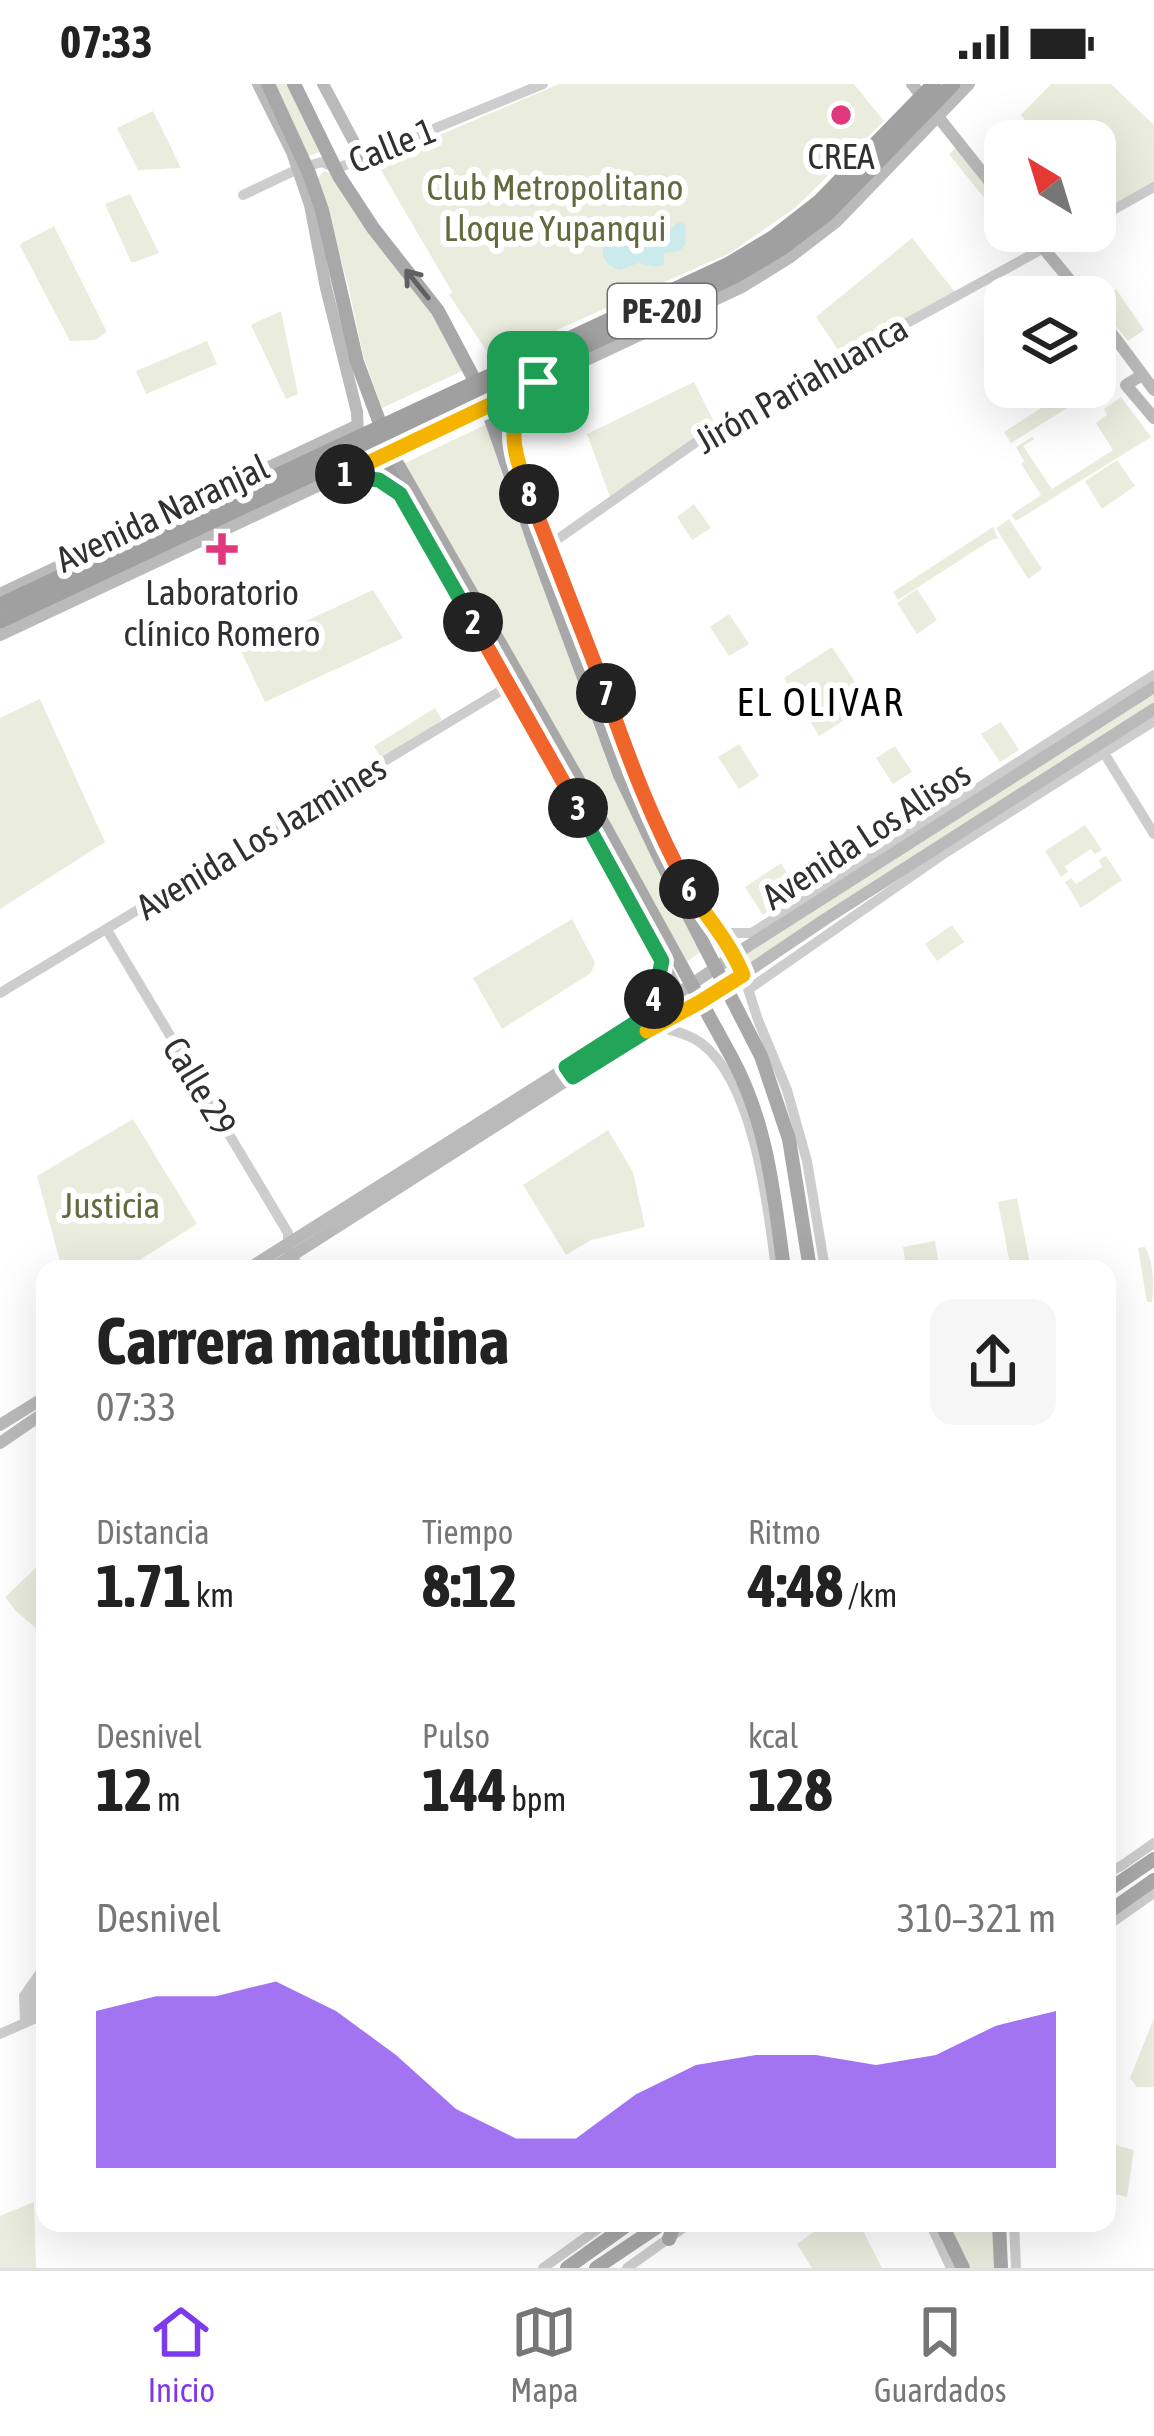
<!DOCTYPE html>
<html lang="es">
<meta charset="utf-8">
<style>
body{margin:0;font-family:"Asap Condensed",sans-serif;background:#f6f6f6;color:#222;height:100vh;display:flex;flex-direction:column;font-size:45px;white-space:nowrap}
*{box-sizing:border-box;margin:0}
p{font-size:39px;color:#767676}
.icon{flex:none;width:66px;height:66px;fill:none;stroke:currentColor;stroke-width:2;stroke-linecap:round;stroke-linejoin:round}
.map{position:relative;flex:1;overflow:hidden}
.drawer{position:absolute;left:36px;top:1176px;width:1080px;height:972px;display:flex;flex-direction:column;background:#fff;border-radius:24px;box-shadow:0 12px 48px #0002}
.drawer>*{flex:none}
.needle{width:78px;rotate:322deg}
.buttons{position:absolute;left:984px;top:36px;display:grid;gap:24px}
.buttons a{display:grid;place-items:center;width:132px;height:132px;border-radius:24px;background:#fff;box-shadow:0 12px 48px #0002;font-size:60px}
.pin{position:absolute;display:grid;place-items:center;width:102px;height:102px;color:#fff;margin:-51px;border-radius:24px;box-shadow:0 6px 18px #0006}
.km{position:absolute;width:60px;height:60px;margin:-30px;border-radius:50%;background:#222;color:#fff;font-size:33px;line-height:60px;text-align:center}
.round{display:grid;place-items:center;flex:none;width:126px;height:126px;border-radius:24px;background:#f6f6f6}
.headline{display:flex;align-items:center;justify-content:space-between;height:204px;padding:0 60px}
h1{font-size:66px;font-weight:700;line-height:90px}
.stats{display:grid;grid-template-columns:repeat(3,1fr);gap:18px;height:204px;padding:12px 60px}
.stats div{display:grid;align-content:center}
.stats b{font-size:60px;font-weight:700}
.stats small{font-size:33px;font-weight:400}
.stats p{font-size:33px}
.chart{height:336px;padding:24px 60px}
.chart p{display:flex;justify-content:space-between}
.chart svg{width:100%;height:216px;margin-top:12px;fill:#7c3aed;opacity:.7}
.status{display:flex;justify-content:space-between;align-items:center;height:84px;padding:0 60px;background:#fff;direction:ltr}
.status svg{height:33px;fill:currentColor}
.tab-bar{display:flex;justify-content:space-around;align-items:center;height:168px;border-top:3px solid #e0e0e0;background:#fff;font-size:33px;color:#767676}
.tab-bar a{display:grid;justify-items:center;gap:6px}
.tab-bar .active{color:#7c3aed}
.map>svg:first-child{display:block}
</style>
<div class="status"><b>07:33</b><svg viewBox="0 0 49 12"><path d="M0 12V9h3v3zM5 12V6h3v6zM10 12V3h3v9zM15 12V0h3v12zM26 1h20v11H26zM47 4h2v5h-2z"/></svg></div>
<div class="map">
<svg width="1154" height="2184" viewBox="0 0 1154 2184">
<rect width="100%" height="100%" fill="#fff"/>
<!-- green -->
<path fill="#eaecde" d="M272,0H289L320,68L306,73Z
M559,0H854L884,37L795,124L730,169L492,275L449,211L452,208L379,83L381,76Z
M1051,0H1111L1154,41V98L1100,128L1096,127L1095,57H1041L1021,31Z
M153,27L181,84L138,86L117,44Z
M956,64L1005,126V140L949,70Z
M324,87L332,90L431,228L462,287L382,324L363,271L348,201L318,94Z
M130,110L159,169L135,178H131L105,120Z
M54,142L107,248L95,256L70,257L20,162L22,159Z
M912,154L955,208L841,270L816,233Z
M1116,205L1144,246L1128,257L1097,218Z
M281,227L298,310L286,315L251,241Z
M207,257L217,280L146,310L136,287Z
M694,298L715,340L610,413L587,350Z
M1042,303H1054L1067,324L1011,359L1004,348L1051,318Z
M1121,313L1151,353L1016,437L1011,431L1041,411L1021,380L1024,377L1016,363L1032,353L1034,355L1023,362L1052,405L1113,366L1096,339L1107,331L1104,325Z
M487,340L597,651L701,868L683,880L403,380Z
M1117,376L1135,402L1102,425L1085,397Z
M694,420L711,444L692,456L677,433Z
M1009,435L1042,485L1028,495L996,444Z
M993,443L998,455H993L898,516L893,508Z
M917,505L937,536L917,550L897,519Z
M373,506L403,554L265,618L241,567Z
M729,530L749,560L729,572L710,543Z
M832,563L870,620L819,652L784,594Z
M1154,608V619L751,878L745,868Z
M40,615L105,758L0,825V634Z
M435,624L442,636L381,675L374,662Z
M1001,638L1019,666L1000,678L981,650Z
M739,660L759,692L739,705L718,673Z
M895,662L912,688L893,700L876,674Z
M1085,741L1102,766L1095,770L1091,765L1065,782L1068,788L1061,793L1045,767Z
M1106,772L1122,796L1081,824L1065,798L1071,794L1076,800L1102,783L1099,776Z
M781,779L798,807L763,831L745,803Z
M572,835L595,879L591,889L502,945L473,894Z
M952,841L964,858L937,877L925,860Z
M133,1035L197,1140L125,1185H62L37,1092Z
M608,1046L633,1088L645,1143L591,1156L566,1171L523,1101Z
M1017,1114L1031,1185H1011L998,1118Z
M935,1157L938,1176L906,1182L903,1163Z
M1145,1163C1154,1179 1154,1199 1152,1218H1147L1138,1164Z
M45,1475V1552L15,1526L5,1513Z
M1154,1934V2003H1137L1130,1994Z
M1107,2059L1134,2066L1127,2113L1107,2108Z
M34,2118L36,2184H0V2132Z
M826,2139H859L882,2184H812L797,2160Z
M944,2139H995L998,2184H967Z"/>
<!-- water -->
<path fill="#cbeaeb" d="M681,138L686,142L685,161L679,167L664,169V181L656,183L638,179L620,186C607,182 601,175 603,161L613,151L631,156L635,168L639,169L648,158L662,160L665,151L676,140Z"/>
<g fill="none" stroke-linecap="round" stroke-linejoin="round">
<!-- tertiary -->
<path stroke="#cdcdcd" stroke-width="10" d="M243,111L298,85L322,78L335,84L343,82L543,0
M1095,136L1154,103
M545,464L719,342L1075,147
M1104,669L1154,750
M662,754L702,826L722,849H752L1154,591
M107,846L288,1149V1166L301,1185
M722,849L742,886L758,936L787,1006L807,1077L825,1185
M749,905L945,769L1154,637
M0,909L512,600
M657,942C671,947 688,949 701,959C754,998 768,1123 776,1185
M1107,1789L1121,1782L1154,1759
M1107,1842L1154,1809
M33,1935V1909L44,1894
M25,1939L24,1912L45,1882
M0,1950L45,1930
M930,2139L951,2184
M1014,2139L1016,2184
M543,2184L606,2139
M627,2184L690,2139"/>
<!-- secondary -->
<path stroke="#bababa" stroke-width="12" d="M258,0L292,68L310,121L326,204L357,328L358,348
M323,0L362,73
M912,0L1005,117
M1029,147L1084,213
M1095,227L1154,306
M1142,291L1126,301L1154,334
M534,303C517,323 510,343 515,370L662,754
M349,391C375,392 392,400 408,421L545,670L642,837L679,910
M0,510L356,342
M0,551L742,203L789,174L836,138L969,0
M650,928L658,902L661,878
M248,1185L596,965L748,862L1154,603
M271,1185L627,958L726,902L827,834L1154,625
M0,1341L45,1313
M0,1359L45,1328"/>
<!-- primary -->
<path stroke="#a8a8a8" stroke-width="14" d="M268,0L309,89L322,126L357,278L391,369L606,745L732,974C768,1041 774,1112 784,1185
M294,0L339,92L373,144L438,227L483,312L538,470L620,691L661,777L761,972L789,1055L810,1185
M1107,1807L1154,1775
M1107,1829L1154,1796
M941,2139L963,2184
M999,2139L1001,2184
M669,2155L675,2139
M567,2184L630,2139
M596,2184L663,2139"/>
<!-- trunk -->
<path stroke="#a0a0a0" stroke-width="15" d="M378,354L375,362L400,410
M0,521L729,180L774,153L819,118L934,0
M0,537L735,192L782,164L828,129L953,0"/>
</g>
<!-- one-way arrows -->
<defs><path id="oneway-shaft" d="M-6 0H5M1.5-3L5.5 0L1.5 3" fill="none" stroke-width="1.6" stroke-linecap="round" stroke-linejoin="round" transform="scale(3)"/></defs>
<use stroke="#606060" href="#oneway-shaft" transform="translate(417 200) rotate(-129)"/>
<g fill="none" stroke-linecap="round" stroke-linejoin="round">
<!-- split-1 casing -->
<g stroke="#fff" stroke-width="24">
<path id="split-1" d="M345,390L538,298"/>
</g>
<!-- split-2 casing -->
<g stroke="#fff" stroke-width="24">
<path id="split-2" d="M345,390L342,392L379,396L400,410L473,538"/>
</g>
<!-- split-3 casing -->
<g stroke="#fff" stroke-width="24">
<path id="split-3" d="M473,538L578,724"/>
</g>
<!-- split-4 casing -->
<g stroke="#fff" stroke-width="24">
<path id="split-4" d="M578,724L662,877L654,915"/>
</g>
<!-- split-5 casing -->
<g stroke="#fff" stroke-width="24">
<path id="split-5" d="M647,947L573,993L566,983L649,930L654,915"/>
</g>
<!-- split-6 casing -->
<g stroke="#fff" stroke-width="24">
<path id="split-6" d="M647,947L700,918L743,891C730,858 707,834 689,805"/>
</g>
<!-- split-7 casing -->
<g stroke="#fff" stroke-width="24">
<path id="split-7" d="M606,609C629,676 654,742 689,805"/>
</g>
<!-- split-8 casing -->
<g stroke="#fff" stroke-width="24">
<path id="split-8" d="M529,410L606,609"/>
</g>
<!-- split-9 casing -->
<g stroke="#fff" stroke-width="24">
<path id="split-9" d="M529,410C512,362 503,340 538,298"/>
</g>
<!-- split-1 -->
<use href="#split-1" stroke="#f5b400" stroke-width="15"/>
<!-- split-2 -->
<use href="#split-2" stroke="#22a559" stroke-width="15"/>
<!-- split-3 -->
<use href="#split-3" stroke="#f0652b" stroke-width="15"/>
<!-- split-4 -->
<use href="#split-4" stroke="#22a559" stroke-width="15"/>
<!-- split-5 -->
<use href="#split-5" stroke="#22a559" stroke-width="15"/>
<!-- split-6 -->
<use href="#split-6" stroke="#f5b400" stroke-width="15"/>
<!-- split-7 -->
<use href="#split-7" stroke="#f0652b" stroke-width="15"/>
<!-- split-8 -->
<use href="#split-8" stroke="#f0652b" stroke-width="15"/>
<!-- split-9 -->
<use href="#split-9" stroke="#f5b400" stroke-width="15"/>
</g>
<!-- markers -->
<g fill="#e0387d" stroke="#fff" stroke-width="4.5">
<circle cx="841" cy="31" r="12"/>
<path d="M216 447h12v12h12v12h-12v12h-12v-12h-12v-12h12z"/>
</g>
<g text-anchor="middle" stroke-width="12" stroke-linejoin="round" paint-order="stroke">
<!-- shield labels -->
<rect fill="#fff" stroke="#6e6e6e" stroke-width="3" x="608" y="200" width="108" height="54" rx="9"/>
<g font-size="33" font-weight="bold" fill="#303030">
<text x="662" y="239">PE-20J</text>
</g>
<!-- street labels -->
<g font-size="36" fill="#303030" stroke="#fff">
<text transform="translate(392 61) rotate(-22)" y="13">Calle 1</text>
<text transform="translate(801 300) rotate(-30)" y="13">Jirón Pariahuanca</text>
<text transform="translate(162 429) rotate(-25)" y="13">Avenida Naranjal</text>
<text transform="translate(866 751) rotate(-33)" y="13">Avenida Los Alisos</text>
<text transform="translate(261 753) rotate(-31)" y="13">Avenida Los Jazmines</text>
<text transform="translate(200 1002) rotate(59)" y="13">Calle 29</text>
</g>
<!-- poi labels -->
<g font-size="36" fill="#303030" stroke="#fff">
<text x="841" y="85">CREA</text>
<text x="222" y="521">Laboratorio<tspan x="222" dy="41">clínico Romero</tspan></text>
</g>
<!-- park labels -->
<g font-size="36" fill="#626a3e" stroke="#fff">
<text x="555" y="116">Club Metropolitano<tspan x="555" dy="41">Lloque Yupanqui</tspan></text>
<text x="111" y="1134">Justicia</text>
</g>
<!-- neighbourhood labels -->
<g font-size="39" letter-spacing="3" fill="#000" stroke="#fff">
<text x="821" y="632">EL OLIVAR</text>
</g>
</g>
</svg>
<div class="buttons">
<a><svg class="needle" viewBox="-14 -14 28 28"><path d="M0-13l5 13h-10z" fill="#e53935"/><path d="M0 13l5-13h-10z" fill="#767676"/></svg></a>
<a><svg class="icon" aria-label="layers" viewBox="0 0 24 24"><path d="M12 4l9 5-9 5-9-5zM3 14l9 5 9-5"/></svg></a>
</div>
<div class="pin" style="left:538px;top:298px;background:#1e9e55"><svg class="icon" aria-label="arrive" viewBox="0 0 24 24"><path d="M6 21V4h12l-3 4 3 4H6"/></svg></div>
<b class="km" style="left:345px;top:390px">1</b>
<b class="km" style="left:473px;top:538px">2</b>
<b class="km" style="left:578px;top:724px">3</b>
<b class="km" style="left:654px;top:915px">4</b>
<b class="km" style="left:689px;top:805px">6</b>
<b class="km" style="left:606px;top:609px">7</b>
<b class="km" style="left:529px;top:410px">8</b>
<section class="drawer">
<div class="headline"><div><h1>Carrera matutina</h1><p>07:33</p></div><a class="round"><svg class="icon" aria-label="share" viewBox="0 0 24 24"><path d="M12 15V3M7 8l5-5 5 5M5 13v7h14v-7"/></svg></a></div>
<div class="stats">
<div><p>Distancia</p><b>1.71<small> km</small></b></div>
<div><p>Tiempo</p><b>8:12</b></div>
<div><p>Ritmo</p><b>4:48<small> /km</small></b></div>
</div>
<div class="stats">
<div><p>Desnivel</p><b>12<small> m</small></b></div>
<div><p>Pulso</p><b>144<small> bpm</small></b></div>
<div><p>kcal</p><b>128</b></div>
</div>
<div class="chart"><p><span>Desnivel</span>310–321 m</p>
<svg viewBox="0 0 160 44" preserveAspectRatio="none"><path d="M0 44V12L10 9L20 9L30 6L40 12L50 21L60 32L70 38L80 38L90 29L100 23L110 21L120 21L130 23L140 21L150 15L160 12V44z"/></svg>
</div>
</section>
</div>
<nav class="tab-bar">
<a class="active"><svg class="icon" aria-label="home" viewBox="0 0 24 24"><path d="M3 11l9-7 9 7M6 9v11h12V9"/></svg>Inicio</a>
<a><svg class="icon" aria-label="map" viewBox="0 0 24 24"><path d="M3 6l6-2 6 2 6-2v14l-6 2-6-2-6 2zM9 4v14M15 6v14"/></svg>Mapa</a>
<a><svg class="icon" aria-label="saved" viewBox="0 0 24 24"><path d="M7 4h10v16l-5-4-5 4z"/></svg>Guardados</a>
</nav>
